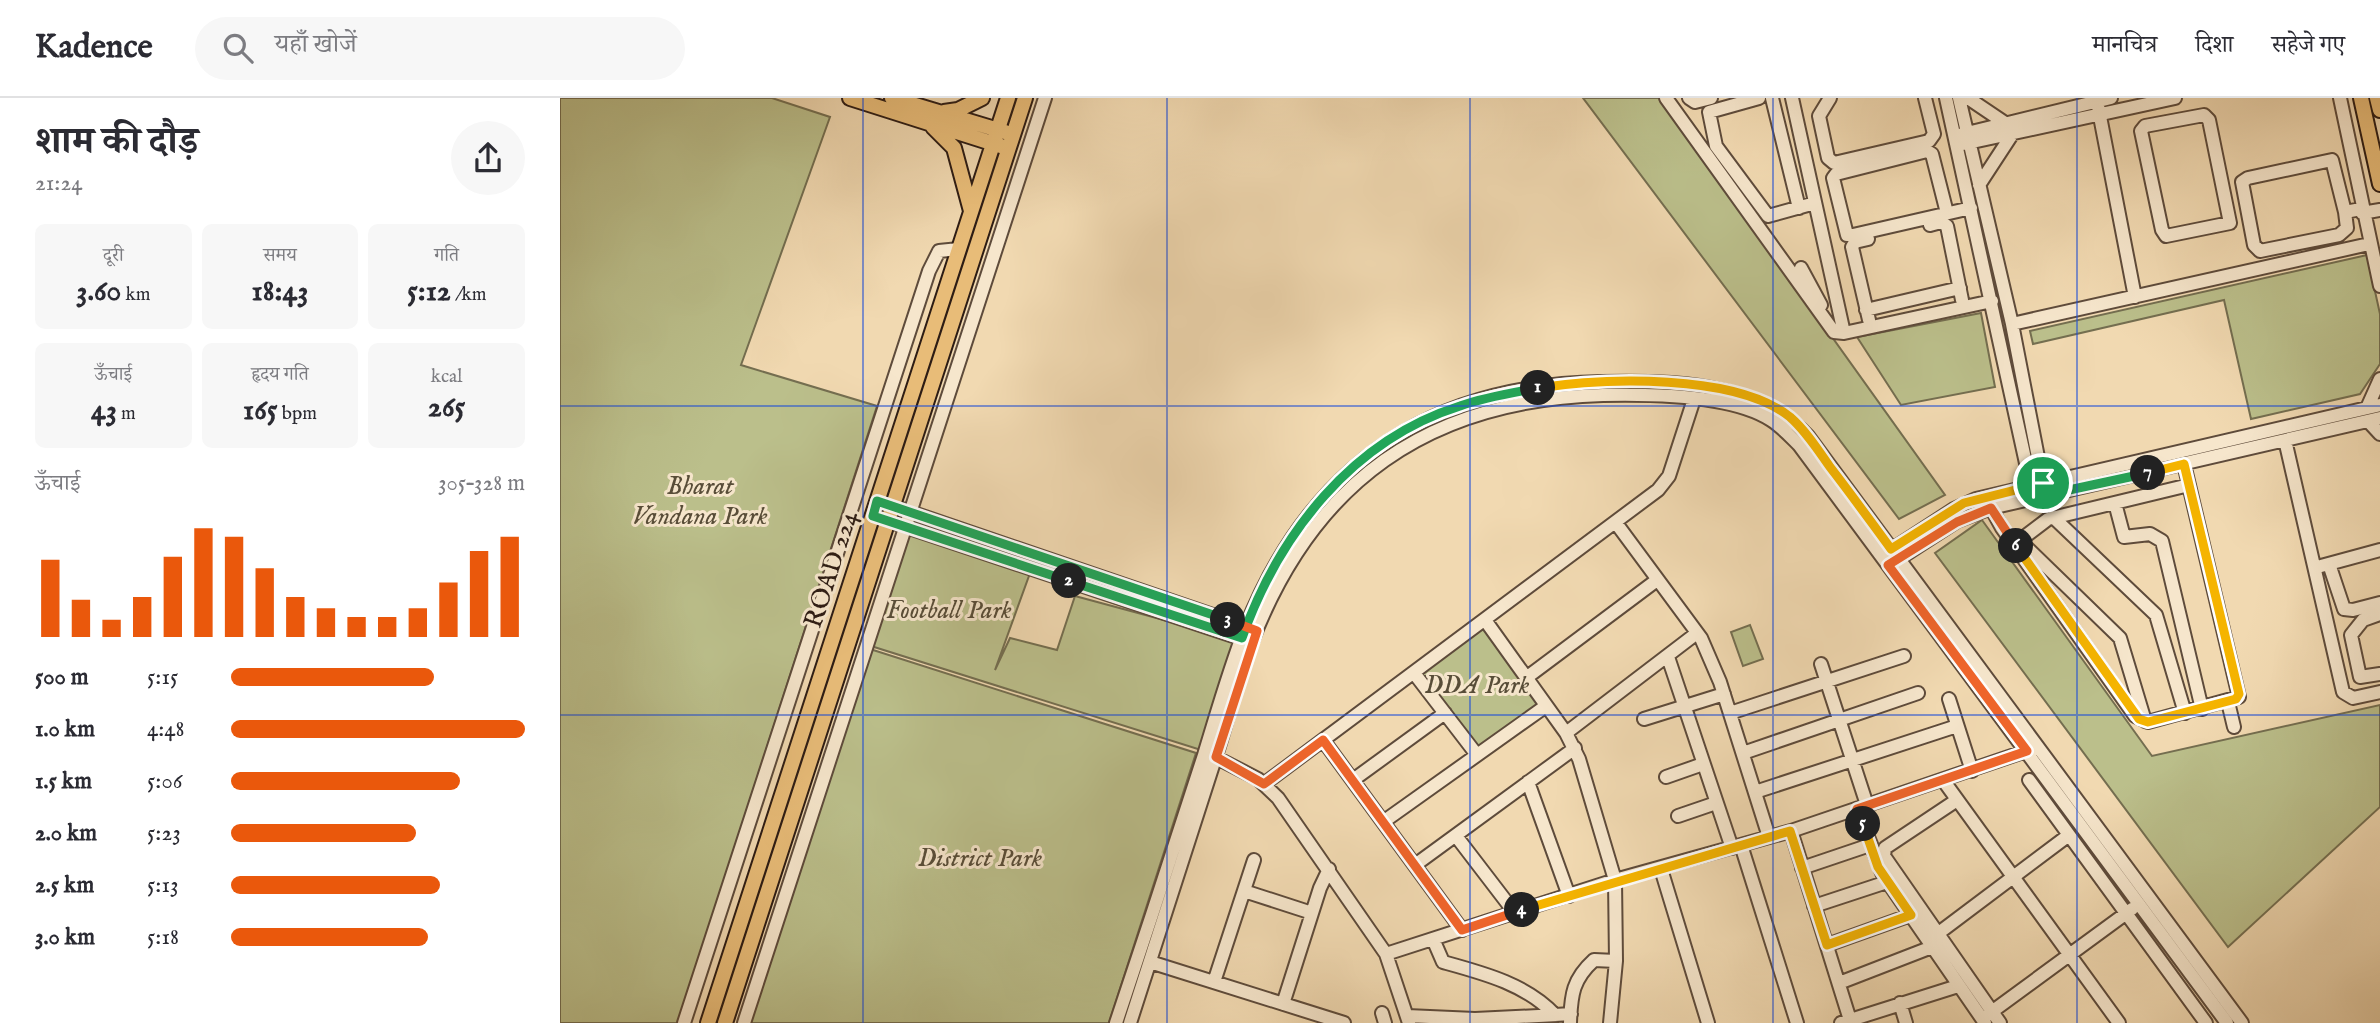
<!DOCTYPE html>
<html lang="hi">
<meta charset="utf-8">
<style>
body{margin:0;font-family:"IM FELL English","Noto Serif Devanagari",serif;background:#f7f7f7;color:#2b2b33;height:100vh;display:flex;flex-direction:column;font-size:26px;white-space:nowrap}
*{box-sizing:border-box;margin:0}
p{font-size:23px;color:#7c7c81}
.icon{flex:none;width:38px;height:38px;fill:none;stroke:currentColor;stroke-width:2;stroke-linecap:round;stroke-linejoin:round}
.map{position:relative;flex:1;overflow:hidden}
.side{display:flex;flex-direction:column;background:#fff;width:560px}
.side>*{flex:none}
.pin{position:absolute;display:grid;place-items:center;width:60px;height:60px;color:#fff;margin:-30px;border:4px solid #fff;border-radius:50%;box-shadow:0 2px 7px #0007}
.km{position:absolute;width:35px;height:35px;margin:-18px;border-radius:50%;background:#222;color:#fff;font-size:19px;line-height:35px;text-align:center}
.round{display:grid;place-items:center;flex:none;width:74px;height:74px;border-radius:37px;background:#f7f7f7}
.head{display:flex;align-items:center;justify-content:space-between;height:119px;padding:0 35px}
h1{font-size:38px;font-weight:700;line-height:52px}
.figures{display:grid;grid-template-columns:repeat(3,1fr);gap:10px;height:119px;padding:7px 35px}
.figures div{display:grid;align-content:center;border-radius:10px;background:#f7f7f7;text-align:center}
.figures b{font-size:30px;font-weight:700}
.figures small{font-size:19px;font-weight:400}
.figures p{font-size:19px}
.chart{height:196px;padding:14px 35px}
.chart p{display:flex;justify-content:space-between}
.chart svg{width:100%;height:126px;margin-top:7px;stroke:#ea580c;stroke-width:6}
ul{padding:0 35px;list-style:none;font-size:23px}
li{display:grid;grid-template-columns:112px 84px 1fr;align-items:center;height:52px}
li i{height:18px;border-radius:9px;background:#ea580c}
header{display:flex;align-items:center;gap:42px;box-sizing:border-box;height:98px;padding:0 35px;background:#fff;border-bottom:2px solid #e1e1e2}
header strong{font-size:33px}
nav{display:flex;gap:38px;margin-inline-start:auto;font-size:24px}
.search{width:490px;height:63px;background:#f7f7f7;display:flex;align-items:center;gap:18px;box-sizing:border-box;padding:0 24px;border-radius:38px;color:#7c7c81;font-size:26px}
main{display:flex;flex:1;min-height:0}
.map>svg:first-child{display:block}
</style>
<header>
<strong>Kadence</strong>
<div class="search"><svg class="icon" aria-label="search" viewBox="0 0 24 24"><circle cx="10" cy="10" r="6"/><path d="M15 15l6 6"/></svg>यहाँ खोजें</div>
<nav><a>मानचित्र</a><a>दिशा</a><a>सहेजे गए</a></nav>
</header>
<main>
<section class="side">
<div class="head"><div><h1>शाम की दौड़</h1><p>21:24</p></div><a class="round"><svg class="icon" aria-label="share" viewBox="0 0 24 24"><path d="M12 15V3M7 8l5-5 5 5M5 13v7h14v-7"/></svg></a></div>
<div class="figures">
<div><p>दूरी</p><b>3.60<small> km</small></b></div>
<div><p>समय</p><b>18:43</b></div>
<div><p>गति</p><b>5:12<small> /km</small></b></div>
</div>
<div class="figures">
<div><p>ऊँचाई</p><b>43<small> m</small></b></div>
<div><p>हृदय गति</p><b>165<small> bpm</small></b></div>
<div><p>kcal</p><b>265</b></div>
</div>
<div class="chart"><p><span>ऊँचाई</span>305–328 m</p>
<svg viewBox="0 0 160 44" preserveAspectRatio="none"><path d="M5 44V17M15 44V31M25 44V38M35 44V30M45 44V16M55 44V6M65 44V9M75 44V20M85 44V30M95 44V34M105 44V37M115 44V37M125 44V34M135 44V25M145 44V14M155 44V9"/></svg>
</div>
<ul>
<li><b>500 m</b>5:15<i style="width:69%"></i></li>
<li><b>1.0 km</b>4:48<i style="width:100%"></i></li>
<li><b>1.5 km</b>5:06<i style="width:78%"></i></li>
<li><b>2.0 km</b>5:23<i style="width:63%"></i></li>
<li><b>2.5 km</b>5:13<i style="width:71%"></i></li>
<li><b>3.0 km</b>5:18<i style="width:67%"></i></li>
</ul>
</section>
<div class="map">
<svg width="1820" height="925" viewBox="0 0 1820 925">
<rect width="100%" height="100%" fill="#f1d9b1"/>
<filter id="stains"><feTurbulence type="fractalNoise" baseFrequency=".00286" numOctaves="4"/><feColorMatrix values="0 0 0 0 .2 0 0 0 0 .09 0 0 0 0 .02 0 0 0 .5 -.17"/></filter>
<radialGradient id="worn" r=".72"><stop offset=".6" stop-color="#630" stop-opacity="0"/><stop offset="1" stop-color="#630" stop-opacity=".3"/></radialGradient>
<!-- park -->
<path fill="#bbbf8b" stroke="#746e50" stroke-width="2" d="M0,0H212L270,19L181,267L317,308L118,925H0Z
M1023,0H1101L1385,397L1339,421Z
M1807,157L1820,216V266L1800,296L1691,321L1664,202L1473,246L1470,233Z
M1421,215L1435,289L1341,307L1297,239Z
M1422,422L1592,658L1820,607V709L1668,849L1375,455Z
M348,433L470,475L435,572L450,540L497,552L515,498L678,542L641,652L311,548Z
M925,525L985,607L918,654L858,579Z
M1190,527L1203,561L1183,568L1171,534Z
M310,551L636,655L549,925H189Z"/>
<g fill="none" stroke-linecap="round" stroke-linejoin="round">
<!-- minor casing -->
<g stroke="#5e4b3b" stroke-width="16">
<path id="minor" d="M1106,0L1274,234L1284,235L1432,203
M1129,0L1135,4L1151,0
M1199,0L1149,14L1156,48L1208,118L1255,105
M1212,0L1239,110
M1232,0L1284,235
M1270,0L1259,18L1268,60L1274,65L1369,43L1374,36L1365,0
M1386,0L1471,388L1481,398L1483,385L1452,226L1399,0
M1408,0L1445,25
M1780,0L1820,188
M1537,3L1575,199
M1644,17L1649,22L1670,125L1606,138L1602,132L1581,33L1585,28Z
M1399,37L1551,0
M1403,46L1615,0
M1419,87L1453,35
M1785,114L1772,62L1688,80L1682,84L1694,147L1700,153L1779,137L1787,130L1785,114L1801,111
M1387,115L1372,56L1367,53L1276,76L1273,80L1287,137H1293L1411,110
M1802,115L1820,112
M1370,127L1381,124L1387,128L1402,202
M1308,141L1295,144L1292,149L1309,222
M1241,170L1261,207
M1306,212L1400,190
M1452,226L1809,146
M1807,310L1820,281
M1808,323L1820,336
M1725,342L1783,594L1793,600L1820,594
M324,405L691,530
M1555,405L1564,439L1590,436L1602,443L1642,611
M1431,410L1442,430L1575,618L1588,624L1679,599L1624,366
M313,418L688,543
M1493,419L1596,517L1625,615
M1056,425L1141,540L1160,584L1209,739
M1459,442L1560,540L1585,623
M1455,446L1488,421L1629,387
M1325,456L1394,411L1416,401L1820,307
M1334,464L1397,423L1431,410L1820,320
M1769,466L1784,511L1793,512L1820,505
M1761,468L1820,452
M1820,516L1803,522L1791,537L1800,579L1820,576
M925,522L1006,635L1019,661L1055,782L1056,863L1050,925
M1108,559L1172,750
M1261,566L1307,707
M854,575L917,657
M966,580L1097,482
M1389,601L1412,673
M1668,604L1674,629
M1170,615L1344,558
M1084,621L1164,596
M1006,635L1137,535
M763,642L902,832
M1183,655L1358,595
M651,657L698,681L718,700L826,856L849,925
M1106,679L1143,666
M793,682L885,615
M1383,682L1559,925
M1469,682L1646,925
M968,684L1009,798
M704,686L1098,392L1109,378L1134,301
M1195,694L1397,628
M1397,702L1325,750L1324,758L1440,925
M1297,711L1323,777L1425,925
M1118,718L1156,705
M823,724L986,608
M1231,733L1290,922
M896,738L955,815
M1181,747L1237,925
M855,767L1015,650
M1242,770L1310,747
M1101,771L1148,925
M684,793L752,815
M1254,808L1327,784
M1376,837L1509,737
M873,841L883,864C923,875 966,886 995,917L1011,916
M1267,847L1351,817
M826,856L1055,782L1231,733L1475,650
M590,864L784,925
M654,884L694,762
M1279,885L1372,849
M1340,905L1346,925
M723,906L760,790L769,771
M822,915L825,925
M847,918L915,921L998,917
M1426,918L1572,811
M124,925L369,173L379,153L399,151
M184,925L485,0
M556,925C586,836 615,746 644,657C657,615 669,572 685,531C749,369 867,287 1041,284C1113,283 1195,283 1248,338L1682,925
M570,925C598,838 626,751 654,664C667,625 676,584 691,546C753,383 868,302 1043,297C1089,296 1171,296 1211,322C1222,329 1230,338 1239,347L1667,925
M1010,925C1011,896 1013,881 1034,862L1056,863
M1281,925L1398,888"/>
</g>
<!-- major casing -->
<g stroke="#2d1c14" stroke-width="18">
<path id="major" d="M290,0L441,48
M332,0L445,34
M1801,0L1820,86
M1817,0L1820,12
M384,14L398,12L422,0
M373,29L394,50L411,113
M148,925L448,0
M165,925L465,0"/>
</g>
<!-- minor -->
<use href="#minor" stroke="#f6e6cc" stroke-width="12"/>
<!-- major -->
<use href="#major" stroke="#e8bc78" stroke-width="14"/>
</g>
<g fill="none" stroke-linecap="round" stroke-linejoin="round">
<!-- split-1 casing -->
<g stroke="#fff" stroke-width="14">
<path id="split-1" d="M978,290C1044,280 1175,275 1230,319C1246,333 1258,352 1270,369C1291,396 1311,424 1331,451L1404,405L1483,385"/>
</g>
<!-- split-2 casing -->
<g stroke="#fff" stroke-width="14">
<path id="split-2" d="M509,483L682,540C719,436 792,342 900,308C925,299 952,295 978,290"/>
</g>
<!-- split-3 casing -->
<g stroke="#fff" stroke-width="14">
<path id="split-3" d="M509,483L313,418L317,403L668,522"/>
</g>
<!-- split-4 casing -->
<g stroke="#fff" stroke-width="14">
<path id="split-4" d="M668,522L697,533L656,659L704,686L763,642L902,832L962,812"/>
</g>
<!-- split-5 casing -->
<g stroke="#fff" stroke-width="14">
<path id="split-5" d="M962,812L1230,733L1267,847L1351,817L1318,769L1303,726"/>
</g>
<!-- split-6 casing -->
<g stroke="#fff" stroke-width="14">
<path id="split-6" d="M1303,726L1297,711L1467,653L1328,467L1397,424L1431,410L1456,448"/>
</g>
<!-- split-7 casing -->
<g stroke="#fff" stroke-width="14">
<path id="split-7" d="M1456,448L1579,621L1588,624L1676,601L1679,596L1624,366L1588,375"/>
</g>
<!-- split-8 casing -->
<g stroke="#fff" stroke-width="14">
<path id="split-8" d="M1483,385L1481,398L1588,375"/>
</g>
<!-- split-1 -->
<use href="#split-1" stroke="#f5b400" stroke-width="9"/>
<!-- split-2 -->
<use href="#split-2" stroke="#22a559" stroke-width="9"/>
<!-- split-3 -->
<use href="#split-3" stroke="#22a559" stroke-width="9"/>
<!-- split-4 -->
<use href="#split-4" stroke="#f0652b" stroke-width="9"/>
<!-- split-5 -->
<use href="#split-5" stroke="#f5b400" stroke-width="9"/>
<!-- split-6 -->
<use href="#split-6" stroke="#f0652b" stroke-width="9"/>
<!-- split-7 -->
<use href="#split-7" stroke="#f5b400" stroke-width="9"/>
<!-- split-8 -->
<use href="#split-8" stroke="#22a559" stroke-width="9"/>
</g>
<!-- grid -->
<path fill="none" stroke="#1d4ed8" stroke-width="2" stroke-opacity="0.55" d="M303,0V925M607,0V925M910,0V925M1213,0V925M1517,0V925M0,308H1820M0,617H1820"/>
<g text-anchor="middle" stroke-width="6" stroke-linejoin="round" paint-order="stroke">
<!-- park labels -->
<g font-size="26" font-style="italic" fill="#584d38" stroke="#f6e6cc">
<text x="140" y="396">Bharat<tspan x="140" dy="30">Vandana Park</tspan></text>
<text x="389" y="520">Football Park</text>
<text x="917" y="595">DDA Park</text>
<text x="420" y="768">District Park</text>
</g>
<!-- street labels -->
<g font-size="26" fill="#2d1c14" stroke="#f6e6cc">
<text transform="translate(270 471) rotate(-72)" y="9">ROAD 224</text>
</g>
</g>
<rect width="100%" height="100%" filter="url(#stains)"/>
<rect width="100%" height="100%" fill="url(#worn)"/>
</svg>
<div class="pin" style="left:1483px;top:385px;background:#1e9e55"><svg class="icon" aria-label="arrive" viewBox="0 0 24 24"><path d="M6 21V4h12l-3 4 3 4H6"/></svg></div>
<b class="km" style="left:978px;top:290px">1</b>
<b class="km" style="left:509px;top:483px">2</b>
<b class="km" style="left:668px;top:522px">3</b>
<b class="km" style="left:962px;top:812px">4</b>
<b class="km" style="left:1303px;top:726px">5</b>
<b class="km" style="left:1456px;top:448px">6</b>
<b class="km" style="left:1588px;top:375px">7</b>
</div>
</main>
